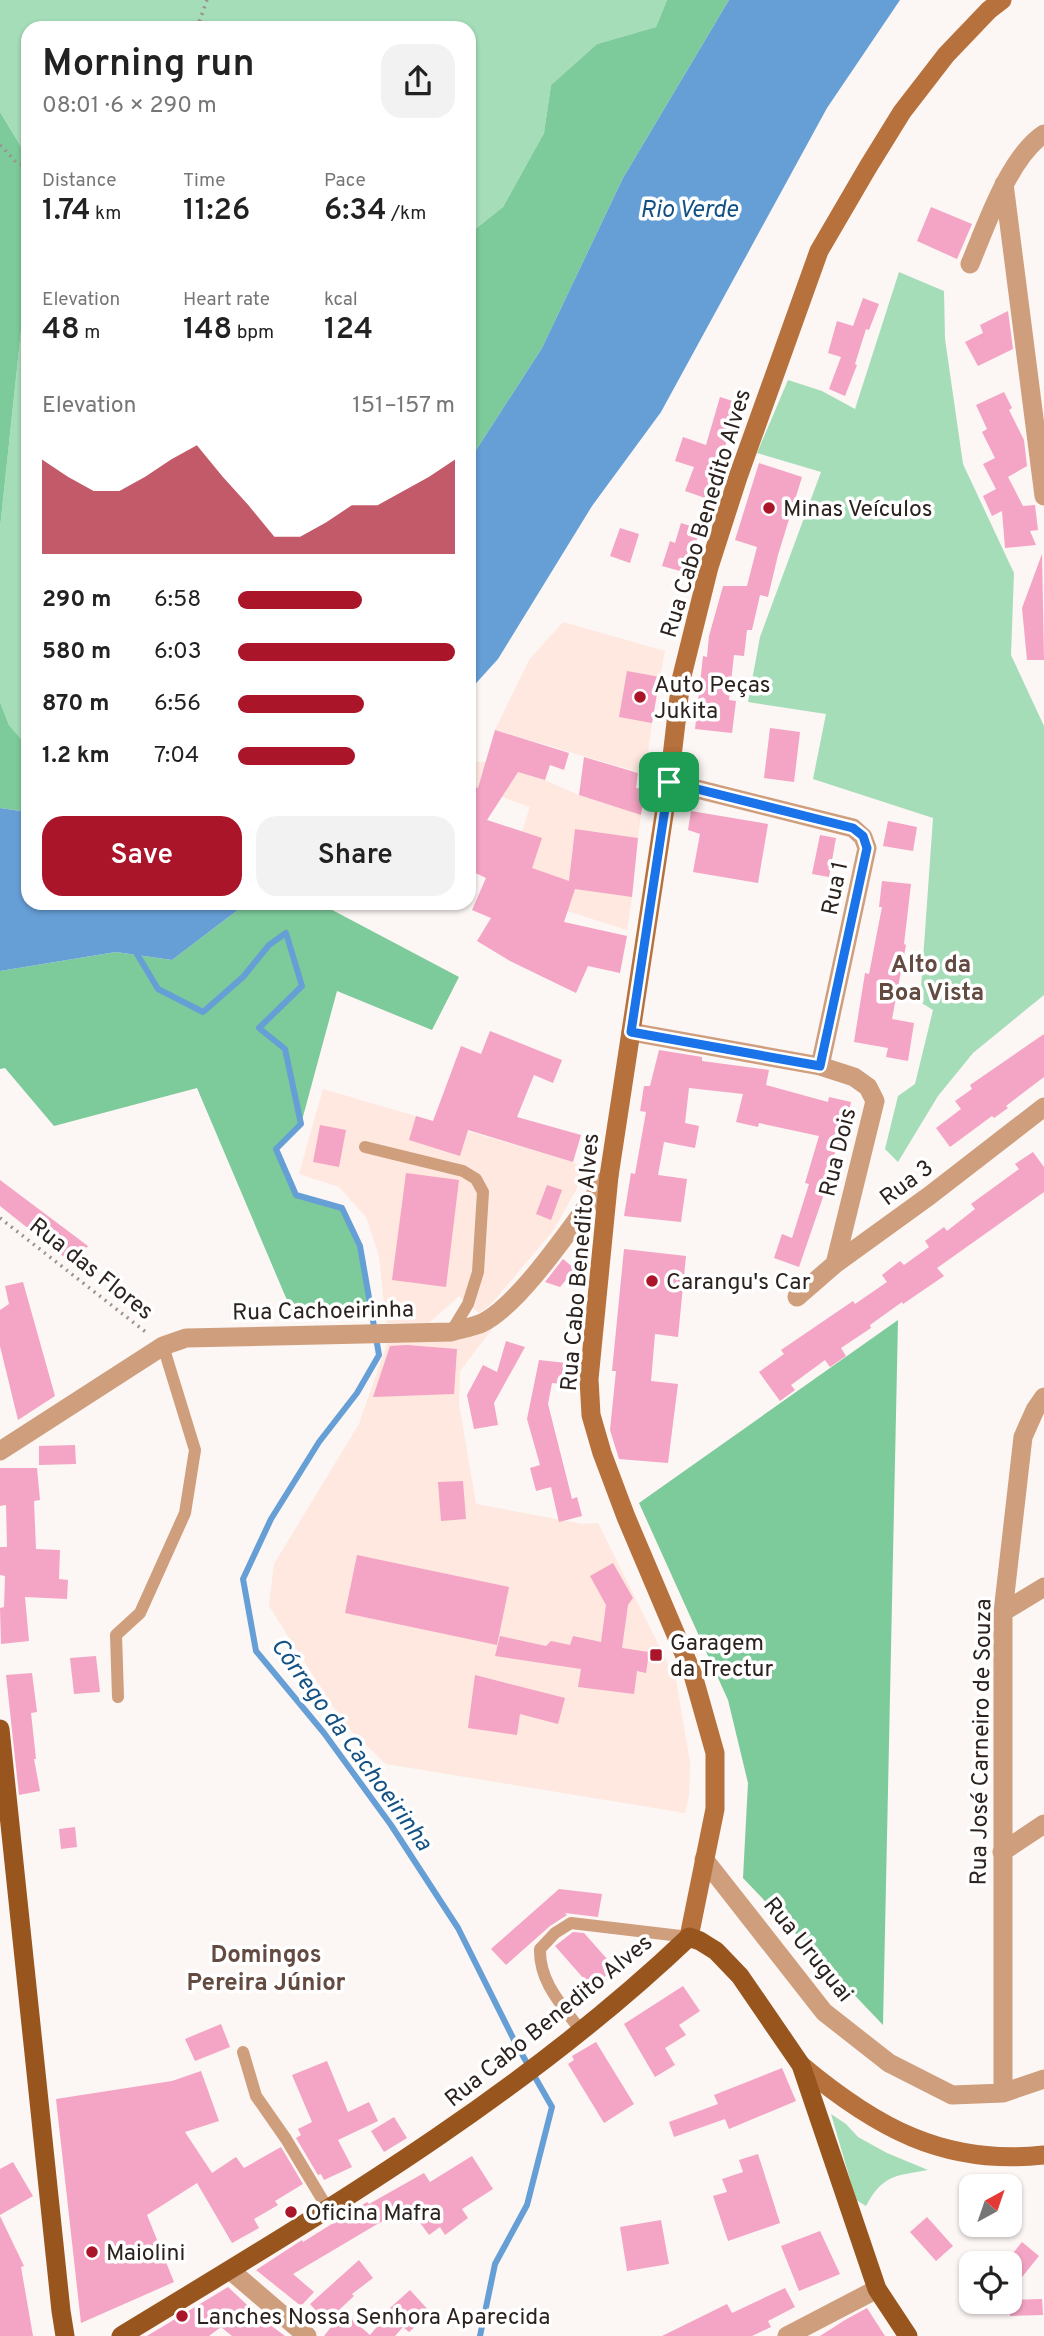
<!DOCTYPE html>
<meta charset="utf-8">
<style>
body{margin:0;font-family:Overpass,sans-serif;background:#f2f2f2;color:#222;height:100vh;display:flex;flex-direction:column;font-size:26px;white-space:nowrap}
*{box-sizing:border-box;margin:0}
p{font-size:23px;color:#767676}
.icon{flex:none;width:38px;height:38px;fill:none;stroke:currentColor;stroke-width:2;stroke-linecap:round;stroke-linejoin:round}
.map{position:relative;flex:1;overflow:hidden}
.panel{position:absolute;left:21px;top:21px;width:455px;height:889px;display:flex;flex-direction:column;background:#fff;border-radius:21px;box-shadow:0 2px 5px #0004}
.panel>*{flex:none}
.needle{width:46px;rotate:40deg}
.tools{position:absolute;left:959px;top:2174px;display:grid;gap:14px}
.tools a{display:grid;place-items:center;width:63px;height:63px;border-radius:14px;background:#fff;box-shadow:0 2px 5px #0004;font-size:35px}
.pin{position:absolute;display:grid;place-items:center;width:60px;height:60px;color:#fff;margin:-30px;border-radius:14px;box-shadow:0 4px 10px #0006}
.round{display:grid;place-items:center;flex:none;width:74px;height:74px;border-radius:21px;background:#f2f2f2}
.overview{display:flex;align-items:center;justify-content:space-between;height:119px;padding:0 21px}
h1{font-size:38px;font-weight:600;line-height:52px}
.metrics{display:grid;grid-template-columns:repeat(3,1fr);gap:10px;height:119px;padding:7px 21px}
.metrics div{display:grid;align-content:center}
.metrics b{font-size:30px;font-weight:600}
.metrics small{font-size:19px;font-weight:400}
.metrics p{font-size:19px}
.chart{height:196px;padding:14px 21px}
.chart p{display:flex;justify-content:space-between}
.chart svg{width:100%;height:126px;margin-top:7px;fill:#ab152a;opacity:.7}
.primary-button{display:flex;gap:14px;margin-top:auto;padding:14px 21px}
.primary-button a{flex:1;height:80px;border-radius:21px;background:#ab152a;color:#fff;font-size:28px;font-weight:600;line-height:80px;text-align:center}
.primary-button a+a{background:#f2f2f2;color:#222}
ul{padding:0 21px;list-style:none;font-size:23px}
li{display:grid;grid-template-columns:112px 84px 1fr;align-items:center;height:52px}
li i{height:18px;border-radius:9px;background:#ab152a}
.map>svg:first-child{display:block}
</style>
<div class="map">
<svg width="1044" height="2336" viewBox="0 0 1044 2336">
<rect width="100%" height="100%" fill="#fcf6f4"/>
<!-- built -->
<path fill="#fee8df" d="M563,622L665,651L660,677L627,672L652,723L645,774L495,730L529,660Z
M475,762H486L545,780L576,794L641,815L638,838L575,829L572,855L632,897L627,930L567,911L532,868L522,831L530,807L469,785Z
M323,1089L573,1162L580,1166L577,1188L553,1231L491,1304L479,1313L459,1296L429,1323H386L379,1256L366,1217L339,1187L299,1174Z
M495,1325L460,1371L459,1404L476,1504L583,1524L598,1523L676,1680L690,1762L689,1796L685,1813L386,1764L344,1724L269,1606L274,1564L359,1424L389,1338Z"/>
<!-- green -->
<path fill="#a5ddb9" d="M0,0H667L656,27L597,44L551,85L544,133L503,207L469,234V28H28V192L23,190V150L0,112Z
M28,265V747L9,725L0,702V528Z
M899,272L944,291L945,339L963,464L1014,573L1011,655L1044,726V995L973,1053L938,1096L898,1162L885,1149L898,1096L915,1084L933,1010L920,1002L933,818L813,779L826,714L748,702L760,637L821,472L757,453L788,380L822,391L855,409Z
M831,2114L846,2124L858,2137L887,2153L928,2170C896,2176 883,2174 866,2206L856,2200Z"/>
<!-- forest -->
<path fill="#7dca9b" d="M667,0H729L623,178L542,348L469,461V234L503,207L544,133L551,85L597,44L656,27Z
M0,112L23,150V190L28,192V265L0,528Z
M0,702L9,725L28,747V812L0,808Z
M247,903H319L459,977L432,1030L337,991L301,1124L276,1149L296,1195L342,1208L360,1246L372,1315L292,1312L197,1088L54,1126L5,1068L0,1069V971L116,952L172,960Z
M898,1320L883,2025L743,1878L748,1783L728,1700L639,1503Z"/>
<!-- water -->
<path fill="#669ed6" d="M729,0H900L827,108L661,412L592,506L498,659L469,691V461L542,348L623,178Z
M0,808L28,812V903H247L172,960L116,952L0,971Z"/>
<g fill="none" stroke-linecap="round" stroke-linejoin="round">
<!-- stream -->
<path stroke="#669ed6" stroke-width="6" d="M134,949L158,989L203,1012L243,977L269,945L286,933L302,986L259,1028L285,1049L301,1124L276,1149L296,1195L342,1208L360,1246L379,1355L357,1393L319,1442L271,1519L243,1579L256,1651L324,1733L391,1825L458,1928L515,2042L552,2107L527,2205L495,2264L480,2336"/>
</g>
<!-- building -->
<path fill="#f4a4c4" d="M931,207L972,224L957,259L917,241Z
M863,298L879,304L869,330L866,329L855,364L857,365L845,396L829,389L841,357L828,353L837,321L853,326Z
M1008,311L1013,349L978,366L965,342L983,333L980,325Z
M1004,392L1012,408L1009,410L1024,440L1027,466L1008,477L1023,506L1035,505L1038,530L1030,531L1036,545L1005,548L1002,511L992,516L983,496L996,489L983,464L995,458L982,432L987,429L976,405Z
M720,397L739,403L708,499L685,491L694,467L675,461L683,437L706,445Z
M759,463L802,477L778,555L768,597L760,595L752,630H747L744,656L734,655L729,700L736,701L732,733L695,729L703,656L707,657L709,636L723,586H747L757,547L735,540Z
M681,523L700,529L687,573L662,566L670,541L675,543Z
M620,528L639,534L630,563L610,556Z
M1042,554L1044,660H1027L1022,608Z
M627,671L660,677L652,723L619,717Z
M770,728L800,732L794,782L764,778Z
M495,730L569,753L564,770L550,765L545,780L518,772L487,820L542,838L532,868L569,881L575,829L638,838L632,897L575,889L564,922L627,936L620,973L588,966L576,993L510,961L477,941L491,918L472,910L486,878L469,870V785L478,788Z
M584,757L638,773L636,788L645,789L641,815L579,795Z
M691,811L768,824L758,883L693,872L700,834L688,830Z
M888,821L917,827L913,851L883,846Z
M820,835L836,838L829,877L812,874Z
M882,881L911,884L904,944L906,945L892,1019L914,1023L908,1061L886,1057L888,1048L854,1042L865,973L869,974L882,907H879Z
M490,1031L562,1060L553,1083L534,1075L517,1117L581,1135L573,1162L468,1130L460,1156L409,1140L416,1116L433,1121L461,1046L481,1054Z
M1044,1034V1077L1006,1106L1008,1108L994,1118L992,1116L950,1147L936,1128L961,1109L955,1101L972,1089L970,1085Z
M659,1050L702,1057V1061L769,1070L766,1085L828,1102L829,1097L851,1102L842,1146L837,1145L822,1200L799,1267L774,1258L782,1234L792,1238L809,1184L805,1183L819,1136L759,1123L758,1127L736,1122L743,1094L689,1088L685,1123L699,1126L695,1148L664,1142L658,1175L687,1179L681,1222L624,1216L631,1173L635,1174L646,1112L640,1111L644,1086H650Z
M320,1125L346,1130L339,1167L313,1162Z
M1033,1152L1044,1167V1192L937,1268L944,1276L903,1304L902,1302L870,1325L871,1328L841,1348L846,1356L830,1367L825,1360L791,1385L795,1390L780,1401L759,1372L784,1354L781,1350L853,1301L855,1304L887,1282L882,1275L900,1261L904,1265L929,1247L925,1241L944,1227L947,1231L975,1209L971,1204L1019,1169L1015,1164Z
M406,1173L459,1180L446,1287L392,1280Z
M0,1180L88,1246L73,1264L0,1206Z
M547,1185L562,1190L551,1220L536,1214Z
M624,1249L686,1256L678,1337L655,1334L651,1381L678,1384L668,1463L619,1459L610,1430L616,1371H612Z
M563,1259L575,1269L560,1287L545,1282Z
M23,1282L55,1396L18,1420L0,1346V1310L9,1304L5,1286Z
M506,1341L525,1347L494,1403L498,1425L474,1429L467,1395L483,1365L497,1372Z
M407,1345L457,1349L454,1394L373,1397L390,1346Z
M539,1360L566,1363L563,1384L552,1383L548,1404L572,1499L577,1497L582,1516L559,1522L551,1487L536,1491L530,1468L540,1465L527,1419Z
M75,1445L76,1464L39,1465V1446Z
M0,1468H37L40,1500L34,1501L36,1549L60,1550L59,1579L68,1580L67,1599L25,1597L29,1641L1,1644L0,1608L4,1607L5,1576L0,1575V1547H7L6,1505L0,1506Z
M463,1481L466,1519L441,1521L438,1482Z
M357,1555L509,1587L497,1645L345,1613Z
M613,1563L633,1598L628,1605L622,1648L649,1652L646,1673L637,1671L634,1694L578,1687L581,1669L495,1656L500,1636L546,1646L551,1641L570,1645L573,1636L601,1642L606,1605L590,1576Z
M96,1656L100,1692L74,1694L70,1658Z
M32,1673L37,1712L31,1713L36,1759H34L40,1791L19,1795L6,1675Z
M475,1675L565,1698L558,1724L520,1714L517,1735L468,1728Z
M75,1827L77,1847L61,1849L59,1829Z
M559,1889L602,1894L598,1917L565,1913L567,1915L550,1926L506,1965L491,1949Z
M573,1932L584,1933L615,1968L592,1988L555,1946Z
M683,1986L700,2011L679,2025L686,2035L665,2048L675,2065L655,2077L624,2024Z
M221,2024L230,2047L195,2061L185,2039Z
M596,2042L634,2104L604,2123L568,2064L574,2060L572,2056Z
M327,2061L348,2112L369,2102L378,2121L338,2140L352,2167L324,2180L321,2174L318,2175L296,2138L301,2135L298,2129L312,2122L292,2075Z
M782,2068L796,2101L729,2129L725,2119L674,2137L669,2122L718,2104L714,2095Z
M201,2071L219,2121L185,2132L212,2173L236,2157L244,2168L281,2147L303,2184L275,2201L278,2205L254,2219L259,2228L232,2243L197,2183L147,2215L174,2282L81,2323L56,2099L172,2081Z
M394,2117L407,2138L384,2152L371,2131Z
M758,2154L780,2223L728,2241L713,2196L727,2192L722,2179L743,2172L739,2160Z
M472,2156L493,2189L462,2209L468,2218L445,2235L440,2227L429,2235L418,2220L411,2224L401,2210L293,2274L314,2292L301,2306L256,2270L302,2240L303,2242L367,2202L369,2204L424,2173L430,2182Z
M13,2162L33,2196L0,2215V2169Z
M0,2216L24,2266L21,2267L33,2336H0Z
M927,2217L953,2246L936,2261L910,2232Z
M661,2220L669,2264L627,2271L620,2227Z
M820,2231L840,2274L799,2291L781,2246Z
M1022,2242L1039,2256L1010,2292V2257Z
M359,2260L373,2278L352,2294L354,2296L340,2309L370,2335L392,2309L390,2308L410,2290L431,2313L409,2332L403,2327L395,2336H324L331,2327L310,2304Z
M228,2287L261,2318L285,2336H232L221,2327L209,2336H147Z
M785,2288L795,2307L768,2321L771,2327L752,2336H662L727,2304L732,2313Z
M1042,2299L1043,2315L1010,2316V2300Z
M867,2308L885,2336H820L845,2320Z"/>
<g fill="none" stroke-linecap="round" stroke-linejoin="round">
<!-- path -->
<path stroke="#9a928f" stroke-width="3.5" stroke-dasharray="2 5" stroke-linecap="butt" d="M197,28L207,0
M0,145L16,162L28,167
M0,1218L147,1333"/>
<!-- service -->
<path stroke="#ce9e7d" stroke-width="12" d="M365,1147L463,1171L476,1179L483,1192L478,1272L468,1304L451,1332
M118,1697L116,1635L140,1613L185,1513L195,1450L163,1346
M581,2031C562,2005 539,1982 540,1949L555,1933L571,1923L689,1937
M243,2052L256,2096L286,2139L328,2209"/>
<!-- minor -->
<path stroke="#ce9e7d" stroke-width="19" d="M1004,184L1044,496
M970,264C986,226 1009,157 1044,134
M669,782L853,828L863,837L867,848L820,1066
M631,1032L820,1066L854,1077L868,1087L875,1101L835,1264
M797,1297L835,1264L929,1196L1044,1107
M0,1451L163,1346L186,1338L451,1332C461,1329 473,1327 482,1323C522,1304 580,1214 609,1176
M1003,1612L1044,1587
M1002,1852L1044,1824
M704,1859L824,2012L889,2063L952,2095L1003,2093L1044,2079
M1003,2093V1612L1023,1437L1035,1410L1044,1397
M230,2270L307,2336
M787,2336L877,2289"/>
<!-- secondary -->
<path stroke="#b6713c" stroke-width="19" d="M689,1937L715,1809V1753L693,1675L626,1517L602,1453L591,1415L589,1379L609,1176L669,782L681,680L709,567L738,477L819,251L868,167L902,112L946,55L989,10L1002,0
M801,2065C875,2127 944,2166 1044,2155"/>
<!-- primary -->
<path stroke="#98561e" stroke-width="19" d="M0,1729L61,2311L65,2336
M121,2336C318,2216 520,2098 689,1937L700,1941L716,1951L740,1976L801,2065L877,2289L908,2336"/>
</g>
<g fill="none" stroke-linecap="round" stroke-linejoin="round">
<!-- route casing -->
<g stroke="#fff" stroke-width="14">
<path id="route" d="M669,782L853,828L863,836L867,848L820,1066L631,1032Z"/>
</g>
<!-- route -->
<use href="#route" stroke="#1a73e8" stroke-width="9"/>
</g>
<!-- markers -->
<g fill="#ab152a" stroke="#fff" stroke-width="2.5">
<circle cx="769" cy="508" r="7"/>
<circle cx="640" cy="697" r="7"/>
<circle cx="652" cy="1281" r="7"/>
<rect x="649" y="1648" width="14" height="14" rx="3.5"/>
<circle cx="291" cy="2212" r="7"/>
<circle cx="92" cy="2252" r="7"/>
<circle cx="182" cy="2316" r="7"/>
</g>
<g text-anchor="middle" stroke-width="7" stroke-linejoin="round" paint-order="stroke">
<!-- poi labels -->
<g font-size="23" fill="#2c221e" stroke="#fff" text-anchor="start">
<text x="783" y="516">Minas Veículos</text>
<text x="654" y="692">Auto Peças<tspan x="654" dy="26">Jukita</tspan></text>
<text x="666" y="1289">Carangu's Car</text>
<text x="670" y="1650">Garagem<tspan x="670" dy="26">da Trectur</tspan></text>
<text x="305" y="2220">Oficina Mafra</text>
<text x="106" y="2260">Maiolini</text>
<text x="196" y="2324">Lanches Nossa Senhora Aparecida</text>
</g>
<!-- street labels -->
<g font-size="23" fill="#2c221e" stroke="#fff">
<text transform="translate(705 513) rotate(-73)" y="8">Rua Cabo Benedito Alves</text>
<text transform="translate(834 888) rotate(-78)" y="8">Rua 1</text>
<text transform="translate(837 1152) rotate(-76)" y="8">Rua Dois</text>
<text transform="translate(906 1182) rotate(-37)" y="8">Rua 3</text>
<text transform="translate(579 1262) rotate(-85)" y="8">Rua Cabo Benedito Alves</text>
<text transform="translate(92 1268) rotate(38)" y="8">Rua das Flores</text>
<text transform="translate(323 1310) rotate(-1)" y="8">Rua Cachoeirinha</text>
<text transform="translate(980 1742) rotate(-89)" y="8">Rua José Carneiro de Souza</text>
<text transform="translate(809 1949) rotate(51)" y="8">Rua Uruguai</text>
<text transform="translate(548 2020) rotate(-39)" y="8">Rua Cabo Benedito Alves</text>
</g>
<!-- water labels -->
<g font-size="24" font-style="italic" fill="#135185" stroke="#fff">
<text x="689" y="217">Rio Verde</text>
<text transform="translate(352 1744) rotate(54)" y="8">Córrego da Cachoeirinha</text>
</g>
<!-- neighbourhood labels -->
<g font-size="24" font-weight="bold" fill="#634b42" stroke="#fff">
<text x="931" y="972">Alto da<tspan x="931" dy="28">Boa Vista</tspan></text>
<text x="266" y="1962">Domingos<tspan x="266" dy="28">Pereira Júnior</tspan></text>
</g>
</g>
</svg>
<div class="tools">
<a><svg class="needle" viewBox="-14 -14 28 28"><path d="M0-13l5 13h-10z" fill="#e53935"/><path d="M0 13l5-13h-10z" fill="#767676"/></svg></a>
<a><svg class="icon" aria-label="locate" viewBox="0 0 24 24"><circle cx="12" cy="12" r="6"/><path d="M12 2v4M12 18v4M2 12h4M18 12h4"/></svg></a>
</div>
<div class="pin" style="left:669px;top:782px;background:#1e9e55"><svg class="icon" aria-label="arrive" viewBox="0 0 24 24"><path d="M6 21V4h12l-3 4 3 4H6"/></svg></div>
<section class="panel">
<div class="overview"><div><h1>Morning run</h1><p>08:01 · 6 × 290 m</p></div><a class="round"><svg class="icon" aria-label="share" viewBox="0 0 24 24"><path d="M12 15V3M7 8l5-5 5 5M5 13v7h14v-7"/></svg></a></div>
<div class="metrics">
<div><p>Distance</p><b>1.74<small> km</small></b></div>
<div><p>Time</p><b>11:26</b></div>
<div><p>Pace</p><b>6:34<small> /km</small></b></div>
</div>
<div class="metrics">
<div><p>Elevation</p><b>48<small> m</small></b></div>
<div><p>Heart rate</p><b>148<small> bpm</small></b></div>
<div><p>kcal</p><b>124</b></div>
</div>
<div class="chart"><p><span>Elevation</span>151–157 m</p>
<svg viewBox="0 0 160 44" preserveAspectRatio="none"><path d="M0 44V11L10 17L20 22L30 22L40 17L50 11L60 6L70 17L80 27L90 38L100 38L110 33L120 27L130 27L140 22L150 17L160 11V44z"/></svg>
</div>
<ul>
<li><b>290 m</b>6:58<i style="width:57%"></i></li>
<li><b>580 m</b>6:03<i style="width:100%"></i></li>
<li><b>870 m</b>6:56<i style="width:58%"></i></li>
<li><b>1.2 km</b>7:04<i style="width:54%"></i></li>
</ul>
<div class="primary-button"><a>Save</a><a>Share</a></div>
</section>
</div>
